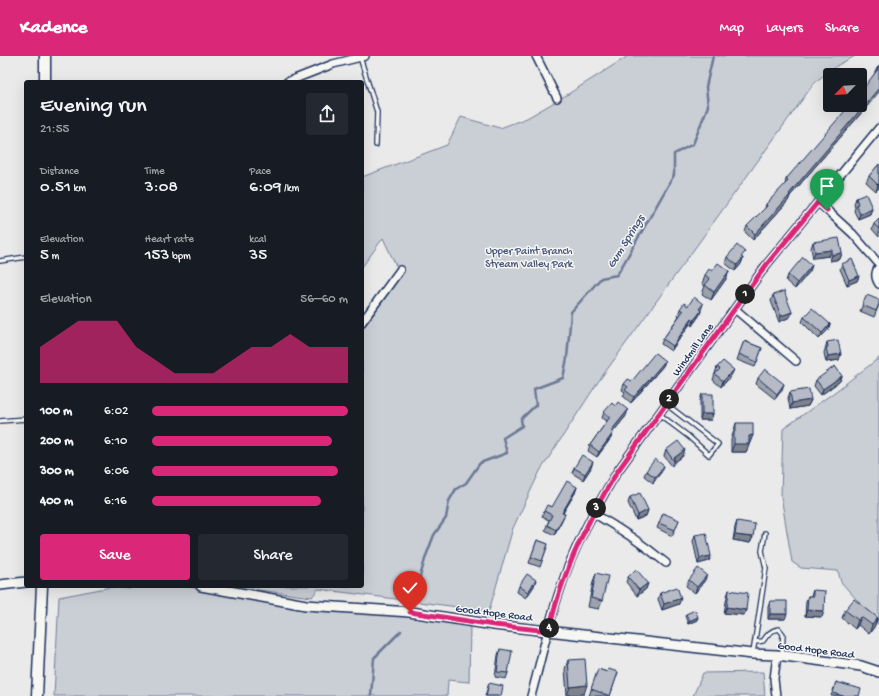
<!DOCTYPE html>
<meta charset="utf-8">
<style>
body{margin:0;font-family:"Gochi Hand",sans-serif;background:#242831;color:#f1f3f6;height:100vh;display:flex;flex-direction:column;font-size:15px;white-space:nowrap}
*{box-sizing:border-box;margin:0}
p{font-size:13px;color:#9ea1a6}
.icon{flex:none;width:22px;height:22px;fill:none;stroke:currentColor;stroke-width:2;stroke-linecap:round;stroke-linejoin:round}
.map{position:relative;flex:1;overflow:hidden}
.side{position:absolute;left:24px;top:24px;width:340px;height:508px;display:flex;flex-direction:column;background:#171b24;border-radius:4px;box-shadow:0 4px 16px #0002}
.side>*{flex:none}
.needle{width:26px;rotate:245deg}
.buttons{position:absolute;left:823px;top:12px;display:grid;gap:8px}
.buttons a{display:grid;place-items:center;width:44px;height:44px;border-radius:4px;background:#171b24;box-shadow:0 4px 16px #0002;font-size:20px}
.pin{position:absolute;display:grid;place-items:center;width:34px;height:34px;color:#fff;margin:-41px -17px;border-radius:50% 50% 50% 0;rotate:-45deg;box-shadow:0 0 4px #0007}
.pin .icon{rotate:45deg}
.km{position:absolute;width:20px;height:20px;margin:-10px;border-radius:50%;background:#222;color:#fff;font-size:11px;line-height:20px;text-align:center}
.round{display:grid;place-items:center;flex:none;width:42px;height:42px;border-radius:4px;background:#242831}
.head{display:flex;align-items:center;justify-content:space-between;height:68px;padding:0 16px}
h1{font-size:22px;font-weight:600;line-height:30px}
.stats{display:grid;grid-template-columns:repeat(3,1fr);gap:6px;height:68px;padding:4px 16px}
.stats div{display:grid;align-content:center}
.stats b{font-size:17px;font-weight:600}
.stats small{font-size:11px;font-weight:400}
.stats p{font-size:11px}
.chart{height:112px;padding:8px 16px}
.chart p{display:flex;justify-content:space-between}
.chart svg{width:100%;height:72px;margin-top:4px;fill:#db2777;opacity:.7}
.button{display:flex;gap:8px;margin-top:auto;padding:8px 16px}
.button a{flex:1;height:46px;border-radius:4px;background:#db2777;color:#fff;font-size:16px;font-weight:600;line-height:46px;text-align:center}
.button a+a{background:#242831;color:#f1f3f6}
ul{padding:0 16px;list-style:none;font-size:13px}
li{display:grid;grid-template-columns:64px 48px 1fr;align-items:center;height:30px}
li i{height:10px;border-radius:5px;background:#db2777}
header{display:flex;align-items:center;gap:24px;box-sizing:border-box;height:56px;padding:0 20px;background:#db2777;color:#fff}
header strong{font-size:19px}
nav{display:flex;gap:22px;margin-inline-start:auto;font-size:14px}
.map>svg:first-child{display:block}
</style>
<header>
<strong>Kadence</strong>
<nav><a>Map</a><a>Layers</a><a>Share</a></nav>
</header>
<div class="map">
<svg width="879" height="640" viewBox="0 0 879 640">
<rect width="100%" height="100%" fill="#e9eae9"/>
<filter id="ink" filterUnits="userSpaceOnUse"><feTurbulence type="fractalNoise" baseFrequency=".025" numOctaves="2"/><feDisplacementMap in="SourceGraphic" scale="8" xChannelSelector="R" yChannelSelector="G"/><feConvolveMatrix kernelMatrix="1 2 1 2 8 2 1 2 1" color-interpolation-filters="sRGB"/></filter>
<g filter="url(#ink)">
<!-- green -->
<path fill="#caced5" stroke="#727e9a" d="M628,0H855L838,9L815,26L598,326L540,415L513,472L489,555L318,533L312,541L228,530H362V274L401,220L383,182L362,211V121L447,89L461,61L500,72L527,62L565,40Z
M879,302V569L841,526L838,515L801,512L792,506L781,440L783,373L836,335Z
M130,530H181L470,569L469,626L448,624L447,640H54L59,541L111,531L130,533Z
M763,616L765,640H693L703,617Z"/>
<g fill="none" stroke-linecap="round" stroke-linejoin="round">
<!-- stream -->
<path stroke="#6c7995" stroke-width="2.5" d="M414,541L426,500L434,479L446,462L449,445L456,433L466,427L480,407L507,397L503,382L522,370L521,363L536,349L534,333L563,322L567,302L571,256L601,222L617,219L674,119V98L693,88L708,50L706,31L713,0
M371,640L374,602L401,575"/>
<!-- service casing -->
<g stroke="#1b2f5e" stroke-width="6">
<path id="service" d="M360,1L377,56L376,89
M0,205L26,201
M659,358L688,380L709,399L718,388L666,348
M0,365L26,363
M755,586L763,585C768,578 771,574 779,573L783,578L782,599
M753,597L766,512L762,495L765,477"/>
</g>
<!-- minor casing -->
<g stroke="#1b2f5e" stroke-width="10">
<path id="minor" d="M536,0L557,42
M287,26L333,8L365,0
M818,146L853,178L879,208
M879,211C875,216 875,222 879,228
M735,253L796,305
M362,266L400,214
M593,457C619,472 643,488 666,507
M531,640C541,605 548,568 560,534C573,492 595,453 617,416L767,208L879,72
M776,640L774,623L777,599"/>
</g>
<!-- tertiary casing -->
<g stroke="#1b2f5e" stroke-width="12">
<path id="tertiary" d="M0,529L26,526
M201,530L306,549L410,556L494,569L753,598L777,599L861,610L879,616"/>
</g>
<!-- secondary casing -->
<g stroke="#1b2f5e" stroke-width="13">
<path id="secondary" d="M45,26V0
M37,640L42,530"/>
</g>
<!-- service -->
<use href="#service" stroke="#f6f6f2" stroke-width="3.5"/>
<!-- minor -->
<use href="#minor" stroke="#f6f6f2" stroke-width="7"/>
<!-- tertiary -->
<use href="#tertiary" stroke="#f6f6f2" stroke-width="9"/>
<!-- secondary -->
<use href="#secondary" stroke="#f6f6f2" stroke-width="10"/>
</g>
<!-- wall -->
<path fill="#9da1aa" stroke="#1b2f5e" d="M879,10L869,48L790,140L788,145L753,184L745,176L747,170L765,152L766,148L785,129L786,123L860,49L877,12Z
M879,108V132L876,135L866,126L869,120Z
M856,142L872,152L870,158L858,163L854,155L855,152L854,148Z
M879,163V181L872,173L874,168Z
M813,186L842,197L840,203L830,205L829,200L813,202L811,192Z
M727,201L743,202L741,208L735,215L725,207Z
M842,208L859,220L857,225L847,229L840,213Z
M812,209L810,215L795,233L786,225L788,219Z
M712,215H729L726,223L711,244L702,238L705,230L702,228L705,219Z
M773,239L792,256L790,261L779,266L771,245Z
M867,239L879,249L874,261L860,255Z
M703,248L701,254V255L699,260L692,270L690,268L671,295L661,288L663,283L679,260L678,259L680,253L688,250Z
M804,261L830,268L828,274L819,283L802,266Z
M744,285L762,292L755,311L737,304Z
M827,286L839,304L826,306L824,297Z
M665,305L663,310L631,347L623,340L625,336L622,334L624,328L632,325Z
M717,311L731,320L721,331L713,324Z
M842,320L840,325L821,339L814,330L816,324Z
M758,322L782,334L775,343L756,328Z
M790,336L811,344L808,350L790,353L788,342Z
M702,338L713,358L711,364H700V344Z
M604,356L626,360L613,376L611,382L597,401L588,395L590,389L607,365L602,362Z
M736,367L753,379L746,396H731V384Z
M666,394L683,400L674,407L672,410L664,400Z
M574,412H591L583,424L572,417Z
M646,415H662L653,427L644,420Z
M577,431L575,437L563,457L562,464L554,479L545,474L549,464L542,461L544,455L552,451Z
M630,441L648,454L646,460L636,464L628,447Z
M679,464L672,480L657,472L659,467Z
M737,465L753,481L750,487L733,484L735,471Z
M695,479L709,505L698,508L693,485Z
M537,484L548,488L540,511L529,507Z
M596,517L602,545L599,553L588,551L593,526Z
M628,521L648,527L646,533L637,540L626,526Z
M689,524H705L695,537L686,530Z
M519,530H534L526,542L517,536Z
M729,534L746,554L744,559L724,557L727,540Z
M813,534L824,555L822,561L805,560L806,545L808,540H811Z
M660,537L679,548L662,554L658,543Z
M770,545L785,563H768V551Z
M845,554L878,562L874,571L869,578L858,569L855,573L842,562Z
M686,558L697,564L688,568L685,560Z
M500,593L508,617L506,623L495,621L498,599Z
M568,604L584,638L567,639L565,613Z
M598,613L607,616H618L610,640H589Z
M836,626L859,640H831Z
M489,627L501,640H485Z"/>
<!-- shaded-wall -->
<path fill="#7f838b" stroke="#1b2f5e" d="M879,31V36L869,48L790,140L788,145L753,184L755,178Z
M879,128V132L876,135L878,129Z
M872,152L870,158L858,163L860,158Z
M832,194L829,200L813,202L815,196Z
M842,197L840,203L830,205L832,199Z
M743,202L741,208L735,215L737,209Z
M812,209L810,215L795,233L797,227Z
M729,215L726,223L711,244L714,236Z
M859,220L857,225L847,229L849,224Z
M701,255L699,260L692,270L694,264Z
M792,256L790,261L779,266L781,260Z
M692,262L690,268L671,295L673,290Z
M830,268L828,274L819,283L822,277Z
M841,298L839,304L826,306L828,300Z
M665,305L663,310L631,347L634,341Z
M734,314L731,320L721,331L723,325Z
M842,320L840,325L821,339L823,333Z
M784,328L782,334L775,343L777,338Z
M811,344L808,350L790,353L792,347Z
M628,354L626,360L609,381L611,375Z
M702,358H713L711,364H700Z
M613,377L611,382L597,401L599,396Z
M753,379L746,396H731L734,388L749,380Z
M685,394L683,400L674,407V402Z
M593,406L591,412L583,424L585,418Z
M664,410L662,415L653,427L655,421Z
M577,431L575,437L560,462L562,457Z
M648,454L646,460L636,464L638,459Z
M565,458L562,464L554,479L556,474Z
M735,479L753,481L750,487L733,484Z
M711,500L709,505L698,508L700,502Z
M707,519L705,524L695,537L697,531Z
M536,524L534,530L526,542L528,536Z
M648,527L646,533L637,540L639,534Z
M681,542L679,548L662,554L664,548Z
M727,551L746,554L744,559L724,557Z
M807,554L824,555L822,561L805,560Z
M770,558H787L785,563H768Z
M698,561L697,564L688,568L689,565Z
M861,561L858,569L855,573L858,564Z
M878,562L874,571L869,578L872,569Z
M587,629L584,638L567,639L570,631Z"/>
<!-- building -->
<path fill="#b6bbc6" stroke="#1b2f5e" d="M879,10V32L789,138L790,139L755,178L747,170L767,150L766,148L788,125L786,123L850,49H860V37L878,13L877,12Z
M879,108V128L878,129L869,120Z
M866,138L872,152L860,158L856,149L858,148L856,142Z
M879,163V173L874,168Z
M839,182L842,197L832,199V194L815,196L813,186Z
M737,189L745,196L741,201L743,202L737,209L727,201Z
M803,201L812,209L797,227L788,219Z
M852,203L859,220L849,224L842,208Z
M718,207L729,215L714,236L705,229L710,223L705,219L709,213L712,215Z
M784,235L792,256L781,260L773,239Z
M867,239L879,244V248L876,255L862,249Z
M694,241L703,248L699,253L701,255L694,264L692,262L673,290L663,283L683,255L680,253L684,247L688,250Z
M812,252L830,268L822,277L804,261Z
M838,284L841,298L828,300L826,292L828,291L827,286Z
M744,285L762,292L757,306L739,298Z
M655,297L665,305L634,341L625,334L628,331L624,328L628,323L632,325Z
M723,305L734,314L723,325L715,318L720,313L717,311Z
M835,310L842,320L823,333L816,324Z
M765,313L784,328L777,338L758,322Z
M809,333L811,344L792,347L790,336Z
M702,338H713V358H702Z
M618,346L628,354L611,375L613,377L599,396L590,389L610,361L604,356L612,347L615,350Z
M736,367H753V379L749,380V388H734V375H736Z
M678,385L685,394L674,402V405L666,394Z
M582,399L593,406L585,418L574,412Z
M655,403L664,410L655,421L646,415Z
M567,425L577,431L562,457L565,458L556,474L547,469L552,459L544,455L547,449L552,451Z
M640,437L648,454L638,459L630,441Z
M663,457L679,464L675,474L659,467Z
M737,465L755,468L753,481L735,479Z
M706,477L711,500L700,502L695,479Z
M537,484L548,488L542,505L531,501Z
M698,512L707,519L697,531L689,524Z
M636,513L648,527L639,534L628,521Z
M596,517L608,520L602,545L591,542Z
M527,518L536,524L528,536L519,530Z
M677,531L681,542L664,548L660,537Z
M729,534L748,537L746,554L727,551Z
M813,534L825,535L824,555L807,554L808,540H813Z
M854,543L878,562L872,569L861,561L858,564L845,554Z
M770,545H787V558H770Z
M695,554L698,561L689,565L686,558Z
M500,593L512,595L508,617L497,616Z
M585,603L587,629L570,631L568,604Z
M598,613L607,616L608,613L618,616L610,640L591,633Z
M836,626L861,633L859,640H843L833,637Z
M489,627L503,630L501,640H486Z"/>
</g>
<g fill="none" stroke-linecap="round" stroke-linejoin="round" filter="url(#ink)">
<!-- route casing -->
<g stroke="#fff" stroke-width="8">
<path id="route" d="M410,556L494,569L549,575C561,518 587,465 617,416L767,208L818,146L827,154"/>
</g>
<!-- route -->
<use href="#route" stroke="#db2777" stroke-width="5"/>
</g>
<g text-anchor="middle" stroke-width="3" stroke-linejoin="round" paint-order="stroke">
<!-- park labels -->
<g font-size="11" fill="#47577c" stroke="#f6f6f2">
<text x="529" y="198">Upper Paint Branch<tspan x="529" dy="13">Stream Valley Park</tspan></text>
</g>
<!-- street labels -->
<g font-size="11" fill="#1b2f5e" stroke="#f6f6f2">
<text transform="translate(692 293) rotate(-54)" y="4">Windmill Lane</text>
<text transform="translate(494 556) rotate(7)" y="4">Good Hope Road</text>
<text transform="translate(816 593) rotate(7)" y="4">Good Hope Road</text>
</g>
<!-- water labels -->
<g font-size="12" font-style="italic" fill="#44547a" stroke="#f6f6f2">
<text transform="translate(625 185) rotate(-58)" y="4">Gum Springs</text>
</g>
</g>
</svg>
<div class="buttons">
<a><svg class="needle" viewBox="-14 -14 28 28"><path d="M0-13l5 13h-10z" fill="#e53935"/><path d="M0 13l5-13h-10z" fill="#9ea1a6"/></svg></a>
</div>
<div class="pin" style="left:827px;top:154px;background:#1e9e55"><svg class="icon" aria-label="arrive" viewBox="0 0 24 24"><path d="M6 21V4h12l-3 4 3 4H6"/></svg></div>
<div class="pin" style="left:410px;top:556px;background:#d93025"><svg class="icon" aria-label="check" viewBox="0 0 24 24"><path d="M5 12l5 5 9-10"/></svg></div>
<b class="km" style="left:745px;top:238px">1</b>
<b class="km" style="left:669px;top:343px">2</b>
<b class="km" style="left:596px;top:452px">3</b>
<b class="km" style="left:549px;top:572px">4</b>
<section class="side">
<div class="head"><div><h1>Evening run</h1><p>21:55</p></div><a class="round"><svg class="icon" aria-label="share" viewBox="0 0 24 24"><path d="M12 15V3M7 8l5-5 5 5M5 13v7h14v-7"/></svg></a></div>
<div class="stats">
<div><p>Distance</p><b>0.51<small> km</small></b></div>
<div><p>Time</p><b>3:08</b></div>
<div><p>Pace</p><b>6:09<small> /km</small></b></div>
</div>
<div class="stats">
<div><p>Elevation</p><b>5<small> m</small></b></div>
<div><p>Heart rate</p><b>153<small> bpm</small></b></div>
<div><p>kcal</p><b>35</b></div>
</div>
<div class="chart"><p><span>Elevation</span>56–60 m</p>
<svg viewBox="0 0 160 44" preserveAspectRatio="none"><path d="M0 44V22L10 14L20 6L30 6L40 6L50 22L60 30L70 38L80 38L90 38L100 30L110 22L120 22L130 14L140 22L150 22L160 22V44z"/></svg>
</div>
<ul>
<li><b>100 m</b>6:02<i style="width:100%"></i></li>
<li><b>200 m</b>6:10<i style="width:92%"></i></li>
<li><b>300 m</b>6:06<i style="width:95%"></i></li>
<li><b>400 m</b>6:16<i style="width:86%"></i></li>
</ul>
<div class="button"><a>Save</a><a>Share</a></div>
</section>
</div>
